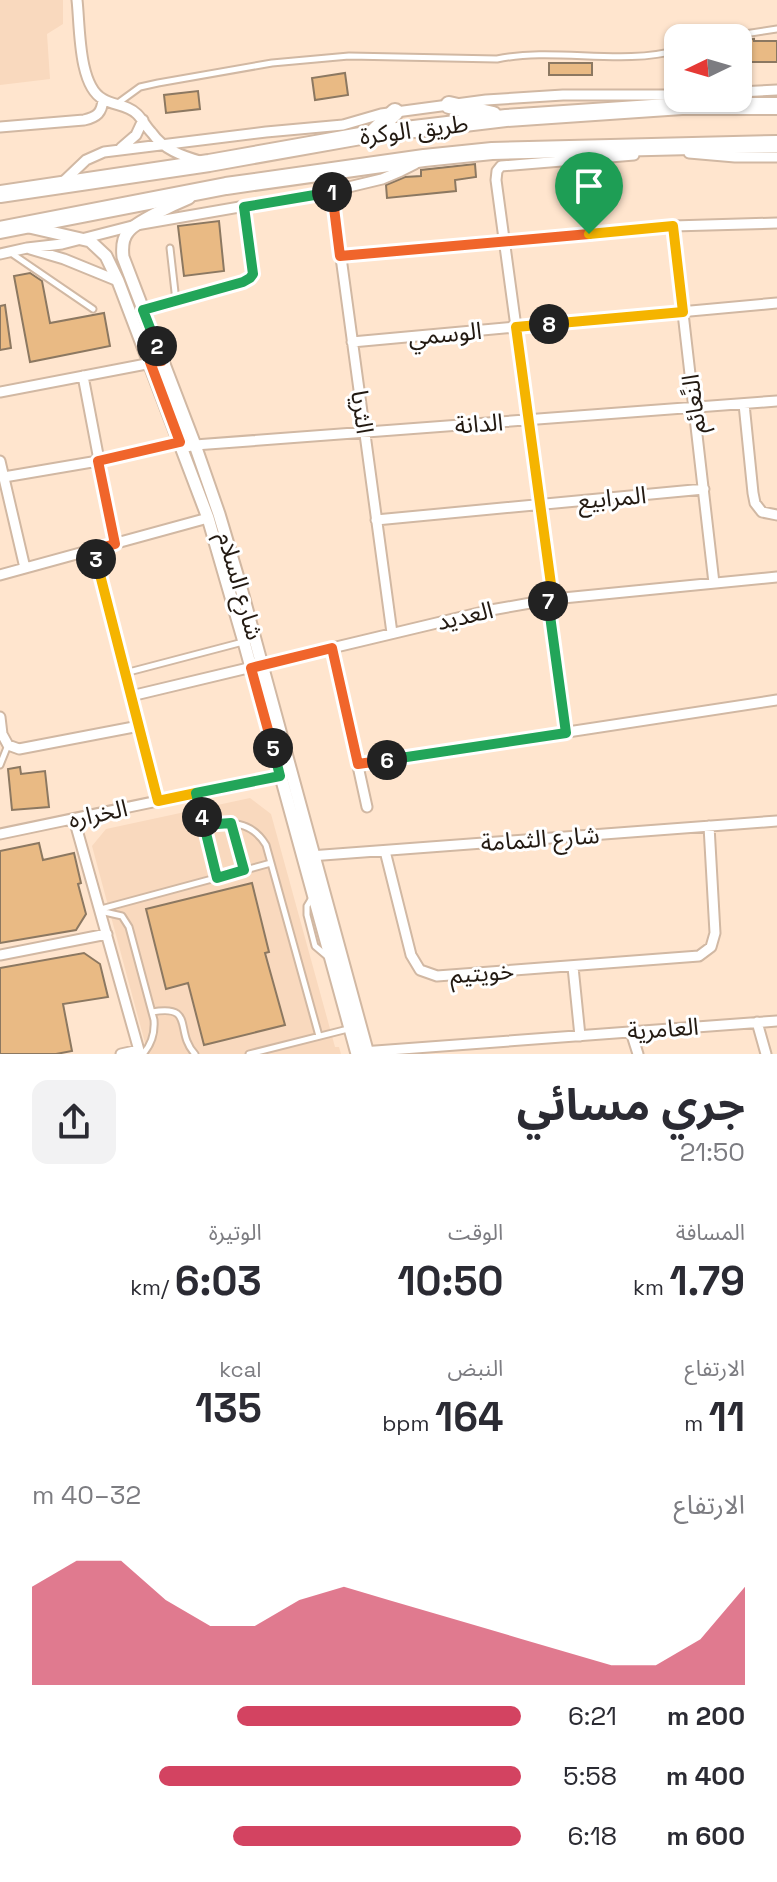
<!DOCTYPE html>
<html lang="ar">
<meta charset="utf-8">
<style>
body{margin:0;font-family:"Space Grotesk","Noto Sans Arabic",sans-serif;background:#f2f2f3;color:#2b2b33;direction:rtl;height:100vh;display:flex;flex-direction:column;font-size:30px;white-space:nowrap}
*{box-sizing:border-box;margin:0}
p{font-size:26px;color:#7c7c81}
.icon{flex:none;width:44px;height:44px;fill:none;stroke:currentColor;stroke-width:2;stroke-linecap:round;stroke-linejoin:round}
.map{position:relative;height:1054px;overflow:hidden;direction:ltr}
.sheet{display:flex;flex-direction:column;background:#fff;flex:1}
.sheet>*{flex:none}
.needle{width:52px;rotate:265deg}
.tools{position:absolute;left:664px;top:24px;display:grid;gap:16px}
.tools a{display:grid;place-items:center;width:88px;height:88px;border-radius:16px;background:#fff;box-shadow:0 2px 6px #0004;font-size:40px}
.pin{position:absolute;display:grid;place-items:center;width:68px;height:68px;color:#fff;margin:-82px -34px;border-radius:50% 50% 50% 0;rotate:-45deg;box-shadow:0 0 8px #0007}
.pin .icon{rotate:45deg}
.km{position:absolute;width:40px;height:40px;margin:-20px;border-radius:50%;background:#222;color:#fff;font-size:22px;line-height:40px;text-align:center}
.round{display:grid;place-items:center;flex:none;width:84px;height:84px;border-radius:16px;background:#f2f2f3}
.head{display:flex;align-items:center;justify-content:space-between;height:136px;padding:0 32px}
h1{font-size:44px;font-weight:700;line-height:60px}
.figures{display:grid;grid-template-columns:repeat(3,1fr);gap:12px;height:136px;padding:8px 32px}
.figures div{display:grid;align-content:center}
.figures b{font-size:40px;font-weight:700}
.figures small{font-size:22px;font-weight:400}
.figures p{font-size:22px}
.chart{height:224px;padding:16px 32px}
.chart p{display:flex;justify-content:space-between}
.chart svg{width:100%;height:144px;margin-top:8px;fill:#d34361;opacity:.7}
ul{padding:0 32px;list-style:none;font-size:26px}
li{display:grid;grid-template-columns:128px 96px 1fr;align-items:center;height:60px}
li i{height:20px;border-radius:10px;background:#d34361}
.map>svg:first-child{display:block}
</style>
<div class="map">
<svg width="777" height="1054" viewBox="0 0 777 1054">
<rect width="100%" height="100%" fill="#ffe5ce"/>
<!-- built -->
<path fill="#f9d9be" d="M0,0H63V24L47,34L50,79L0,85Z
M250,798L271,814L335,1047H339L341,1054H148L92,846L106,829Z"/>
<!-- building -->
<path fill="#e9ba84" stroke="#8c7861" stroke-width="2" d="M754,39V41H777V62H738V41Z
M549,63H592V75H549Z
M345,73L348,95L315,100L312,78Z
M198,91L200,109L166,113L164,95Z
M475,164L476,177L455,180L456,191L387,198L386,185L405,177L421,176V170Z
M219,221L224,271L184,276L178,226Z
M30,273L42,281L50,323L104,313L110,346L30,362L14,276Z
M5,305L11,348L0,350V306Z
M20,767L21,774L45,771L49,807L12,810L8,769Z
M39,843L43,860L74,853L81,883L78,884L86,914L76,930L0,943V851Z
M252,883L269,952L265,953L285,1025L204,1045L188,983L166,989L146,909Z
M84,953L100,964L108,997L63,1004L72,1051L56,1054H0V968Z"/>
<g fill="none" stroke-linecap="round" stroke-linejoin="round">
<!-- service casing -->
<g stroke="#d1b8a3" stroke-width="9">
<path id="service" d="M718,38L777,29
M118,103L140,87L158,83L272,63L349,56L497,59C555,47 622,66 678,50
M170,248L176,301
M11,253L93,309
M145,309L243,282L250,278L253,274L244,208
M125,673L243,642
M0,765L8,745
M196,794L217,878
M231,823L244,870
M204,825C230,822 251,820 266,845L319,1036
M313,896L307,906V915L315,946L328,957
M101,909L271,863
M100,911L122,916L129,927L154,1020C155,1033 152,1044 143,1054
M152,1012C196,1004 174,1032 195,1054
M249,1054L348,1029"/>
</g>
<!-- minor casing -->
<g stroke="#d1b8a3" stroke-width="13">
<path id="minor" d="M77,0C80,25 78,86 103,99C114,106 127,104 137,114C143,120 146,127 152,133C163,149 182,156 200,161
M738,92L777,90
M0,127L84,120C97,117 102,113 103,99
M121,148L136,135L143,120
M689,153L735,157H777
M64,181L86,160L104,152L266,132L343,125L381,114L486,100L563,95H678
M332,191L392,633
M673,226L714,583
M30,249L64,259L118,281
M0,254L27,248L62,244L136,225L332,191L382,179L401,171L415,164
M340,256L673,226L777,223
M352,342L777,303
M83,376L115,544
M0,392L162,361
M744,404L753,493L755,503L762,512L777,515
M182,448L195,445L777,401
M0,461L25,568
M4,477L98,461L180,442
M376,520L704,489
M93,550L158,801
M0,575L208,518
M548,599L566,733
M553,599L496,180L497,171L501,166L634,155
M332,648L367,807
M131,696L491,610L553,599L777,577
M0,717L2,734L8,745L19,749L139,726
M358,764L777,700
M74,819L140,1054
M0,834L287,774
M385,851L411,955L420,970L437,976L699,956L711,947L715,933L709,826
M310,856L777,821
M0,955L107,934
M573,967L580,1036
M757,1022L766,1054
M631,1032L638,1054
M362,1052L777,1021
M121,1054L139,1050"/>
</g>
<!-- tertiary casing -->
<g stroke="#d1b8a3" stroke-width="15">
<path id="tertiary" d="M189,198C177,203 135,222 128,232C122,239 122,248 123,257L195,445L219,514L241,588L368,1054
M29,227L90,241L106,256L118,281L208,518L244,642L357,1054"/>
</g>
<!-- trunk casing -->
<g stroke="#d1b8a3" stroke-width="20">
<path id="trunk" d="M449,105L493,115
M373,133L395,112
M0,194L209,163L372,134L506,118L682,106H777
M0,230L226,186L424,158L492,151L777,144"/>
</g>
<!-- service -->
<use href="#service" stroke="#fff" stroke-width="5"/>
<!-- minor -->
<use href="#minor" stroke="#fff" stroke-width="9"/>
<!-- tertiary -->
<use href="#tertiary" stroke="#fff" stroke-width="11"/>
<!-- trunk -->
<use href="#trunk" stroke="#fff" stroke-width="16"/>
</g>
<g fill="none" stroke-linecap="round" stroke-linejoin="round">
<!-- split-1 casing -->
<g stroke="#fff" stroke-width="16">
<path id="split-1" d="M332,192L340,256L589,234"/>
</g>
<!-- split-2 casing -->
<g stroke="#fff" stroke-width="16">
<path id="split-2" d="M157,346L143,310L243,282L250,278L253,274L244,207L332,192"/>
</g>
<!-- split-3 casing -->
<g stroke="#fff" stroke-width="16">
<path id="split-3" d="M96,559L93,550L115,544L98,461L180,442L150,362L162,361L157,346"/>
</g>
<!-- split-4 casing -->
<g stroke="#fff" stroke-width="16">
<path id="split-4" d="M96,559L158,801L196,793L202,817"/>
</g>
<!-- split-5 casing -->
<g stroke="#fff" stroke-width="16">
<path id="split-5" d="M202,817L204,825L217,878L244,870L231,823L204,825L196,793L280,776L273,748"/>
</g>
<!-- split-6 casing -->
<g stroke="#fff" stroke-width="16">
<path id="split-6" d="M273,748L251,668L332,648L358,764L387,760"/>
</g>
<!-- split-7 casing -->
<g stroke="#fff" stroke-width="16">
<path id="split-7" d="M387,760L566,733L548,601"/>
</g>
<!-- split-8 casing -->
<g stroke="#fff" stroke-width="16">
<path id="split-8" d="M548,601V599H553L516,327L549,324"/>
</g>
<!-- split-9 casing -->
<g stroke="#fff" stroke-width="16">
<path id="split-9" d="M549,324L683,312L673,226L589,234"/>
</g>
<!-- split-1 -->
<use href="#split-1" stroke="#f0652b" stroke-width="10"/>
<!-- split-2 -->
<use href="#split-2" stroke="#22a559" stroke-width="10"/>
<!-- split-3 -->
<use href="#split-3" stroke="#f0652b" stroke-width="10"/>
<!-- split-4 -->
<use href="#split-4" stroke="#f5b400" stroke-width="10"/>
<!-- split-5 -->
<use href="#split-5" stroke="#22a559" stroke-width="10"/>
<!-- split-6 -->
<use href="#split-6" stroke="#f0652b" stroke-width="10"/>
<!-- split-7 -->
<use href="#split-7" stroke="#22a559" stroke-width="10"/>
<!-- split-8 -->
<use href="#split-8" stroke="#f5b400" stroke-width="10"/>
<!-- split-9 -->
<use href="#split-9" stroke="#f5b400" stroke-width="10"/>
</g>
<g text-anchor="middle" stroke-width="6" stroke-linejoin="round" paint-order="stroke">
<!-- street labels -->
<g font-size="24" fill="#231a12" stroke="#fff">
<text transform="translate(414 130) rotate(-7)" y="8">طريق الوكرة</text>
<text transform="translate(445 334) rotate(-5)" y="8">الوسمي</text>
<text transform="translate(694 404) rotate(-97)" y="8">النًعائم</text>
<text transform="translate(362 412) rotate(82)" y="8">الثريا</text>
<text transform="translate(479 424) rotate(-4)" y="8">الدانة</text>
<text transform="translate(612 498) rotate(-5)" y="8">المرابيع</text>
<text transform="translate(240 586) rotate(74)" y="8">شارع السلام</text>
<text transform="translate(465 616) rotate(-13)" y="8">العديد</text>
<text transform="translate(98 814) rotate(-12)" y="8">الخراره</text>
<text transform="translate(540 839) rotate(-4)" y="8">شارع الثمامة</text>
<text transform="translate(482 973) rotate(-4)" y="8">خويتيم</text>
<text transform="translate(663 1029) rotate(-4)" y="8">العامرية</text>
</g>
</g>
</svg>
<div class="tools">
<a><svg class="needle" viewBox="-14 -14 28 28"><path d="M0-13l5 13h-10z" fill="#e53935"/><path d="M0 13l5-13h-10z" fill="#7c7c81"/></svg></a>
</div>
<div class="pin" style="left:589px;top:234px;background:#1e9e55"><svg class="icon" aria-label="arrive" viewBox="0 0 24 24"><path d="M6 21V4h12l-3 4 3 4H6"/></svg></div>
<b class="km" style="left:332px;top:192px">1</b>
<b class="km" style="left:157px;top:346px">2</b>
<b class="km" style="left:96px;top:559px">3</b>
<b class="km" style="left:202px;top:817px">4</b>
<b class="km" style="left:273px;top:748px">5</b>
<b class="km" style="left:387px;top:760px">6</b>
<b class="km" style="left:548px;top:601px">7</b>
<b class="km" style="left:549px;top:324px">8</b>
</div>
<section class="sheet">
<div class="head"><div><h1>جري مسائي</h1><p>21:50</p></div><a class="round"><svg class="icon" aria-label="share" viewBox="0 0 24 24"><path d="M12 15V3M7 8l5-5 5 5M5 13v7h14v-7"/></svg></a></div>
<div class="figures">
<div><p>المسافة</p><b>1.79<small> km</small></b></div>
<div><p>الوقت</p><b>10:50</b></div>
<div><p>الوتيرة</p><b>6:03<small> /km</small></b></div>
</div>
<div class="figures">
<div><p>الارتفاع</p><b>11<small> m</small></b></div>
<div><p>النبض</p><b>164<small> bpm</small></b></div>
<div><p>kcal</p><b>135</b></div>
</div>
<div class="chart"><p><span>الارتفاع</span>32–40 m</p>
<svg viewBox="0 0 160 44" preserveAspectRatio="none"><path d="M0 44V14L10 6L20 6L30 18L40 26L50 26L60 18L70 14L80 18L90 22L100 26L110 30L120 34L130 38L140 38L150 30L160 14V44z"/></svg>
</div>
<ul>
<li><b>200 m</b>6:21<i style="width:58%"></i></li>
<li><b>400 m</b>5:58<i style="width:74%"></i></li>
<li><b>600 m</b>6:18<i style="width:59%"></i></li>
</ul>
</section>
